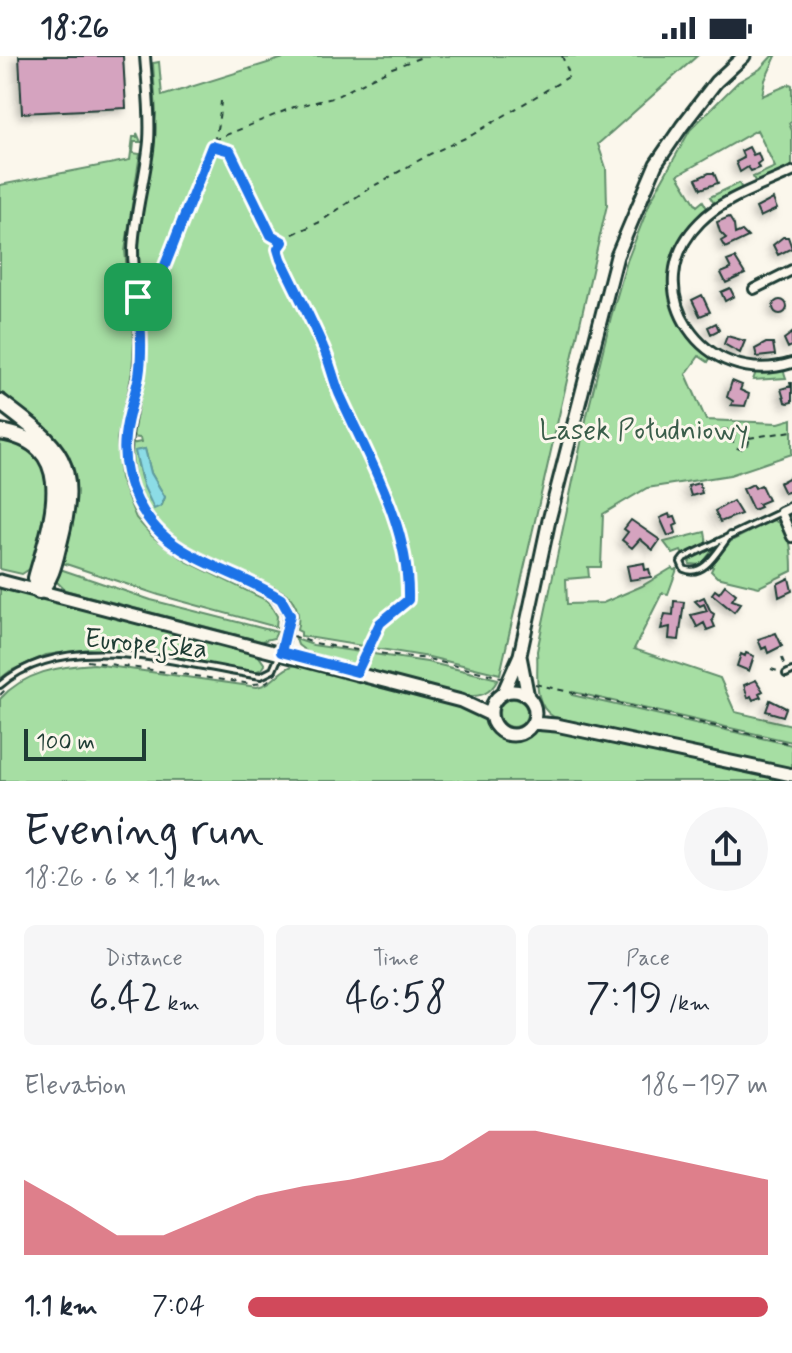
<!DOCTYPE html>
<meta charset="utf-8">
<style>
body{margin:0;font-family:Mynerve,sans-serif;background:#f6f6f7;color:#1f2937;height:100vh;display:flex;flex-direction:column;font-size:30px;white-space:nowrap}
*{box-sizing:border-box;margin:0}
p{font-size:26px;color:#747a83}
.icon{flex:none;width:44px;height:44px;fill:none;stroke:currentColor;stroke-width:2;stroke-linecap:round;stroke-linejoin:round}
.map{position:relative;height:725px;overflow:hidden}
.panel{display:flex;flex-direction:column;background:#fff;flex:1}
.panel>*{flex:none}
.scale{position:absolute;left:24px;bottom:20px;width:122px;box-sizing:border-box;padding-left:8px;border:4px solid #1f3d34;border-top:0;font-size:22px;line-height:28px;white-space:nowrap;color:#1f3d34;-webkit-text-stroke:6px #fbf7ec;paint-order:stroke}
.pin{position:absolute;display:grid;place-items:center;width:68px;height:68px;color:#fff;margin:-34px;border-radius:16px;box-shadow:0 4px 12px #0006}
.round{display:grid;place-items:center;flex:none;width:84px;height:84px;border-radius:42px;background:#f6f6f7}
.headline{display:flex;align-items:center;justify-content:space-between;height:136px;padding:0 24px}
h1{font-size:44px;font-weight:600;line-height:60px}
.metrics{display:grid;grid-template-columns:repeat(3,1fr);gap:12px;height:136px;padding:8px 24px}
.metrics div{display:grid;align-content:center;border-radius:12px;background:#f6f6f7;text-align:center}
.metrics b{font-size:40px;font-weight:600}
.metrics small{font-size:22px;font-weight:400}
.metrics p{font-size:22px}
.chart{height:224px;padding:16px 24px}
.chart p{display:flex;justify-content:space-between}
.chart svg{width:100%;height:144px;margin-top:8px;fill:#d1495b;opacity:.7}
ul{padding:0 24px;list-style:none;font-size:26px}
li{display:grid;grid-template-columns:128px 96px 1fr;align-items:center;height:60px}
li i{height:20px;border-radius:10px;background:#d1495b}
.status{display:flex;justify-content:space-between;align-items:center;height:56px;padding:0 40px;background:#fff;direction:ltr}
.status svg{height:22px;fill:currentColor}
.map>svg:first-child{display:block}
</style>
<div class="status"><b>18:26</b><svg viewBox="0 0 49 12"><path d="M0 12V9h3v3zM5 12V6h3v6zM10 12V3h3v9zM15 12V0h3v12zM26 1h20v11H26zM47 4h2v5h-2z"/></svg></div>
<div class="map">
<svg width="792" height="725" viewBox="0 0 792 725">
<defs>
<filter id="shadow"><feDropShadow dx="-3.5" dy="3.5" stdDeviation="4" flood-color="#0004"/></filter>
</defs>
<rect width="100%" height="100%" fill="#fbf7ec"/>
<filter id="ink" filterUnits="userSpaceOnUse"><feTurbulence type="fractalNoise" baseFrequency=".0125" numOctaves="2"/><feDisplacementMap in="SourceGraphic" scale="16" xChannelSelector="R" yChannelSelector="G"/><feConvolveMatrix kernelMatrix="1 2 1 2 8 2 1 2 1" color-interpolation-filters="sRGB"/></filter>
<g filter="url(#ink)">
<!-- green -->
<path fill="#a6dea3" stroke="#628e6c" stroke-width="2" fill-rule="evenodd" d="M290,0H697L598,88L606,112L607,149L500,618L429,601L301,580V576L297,574C300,562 298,550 289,540C280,532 266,529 256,525C227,512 192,499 169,478C143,455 132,425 129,391L131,388L141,386L140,382L130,381V375L143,321L146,295L145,256L138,194L156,58L153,7L159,6L162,40ZM145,393L151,417L165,441L162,449L154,452L141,422L135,395Z
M772,0H776L765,24L762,40L790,28L792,29V66L789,67L792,75V113L756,128L753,121L775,111L757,74L678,119L697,150L703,145L708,154C660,194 658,263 711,301L708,306L699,300L686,318L706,364L779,367L792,363V398L730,419L647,432L603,458L601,511H588L589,521L566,523L567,548L603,547L642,530L672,512L674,514L677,513L668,538L662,537L634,593L720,622L735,656L792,669V686L573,636L572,639L792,689V715L554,661C531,648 539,617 537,595L587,359L611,261L627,205L651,144L690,74L738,26L760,13Z
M137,77L141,86H134L133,97L140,98L125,195L134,285L132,318L117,383L120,422L136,462L152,480L186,505L268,545L277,560L276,571L159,539L57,505L73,425L0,340V129L130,104L133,81H137Z
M739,127L743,135L715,149L710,141Z
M783,313L786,322L753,324L756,316Z
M0,381C27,386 53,407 52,438C51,455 37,494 31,512L22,518L0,513Z
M773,464C792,471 792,498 792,515L759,531L717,521L711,515L713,511L711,510L731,485Z
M705,476L707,488L683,499L681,495L673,498L664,486Z
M717,488L701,509L690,508L689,506L697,497Z
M57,512L151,544L277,576L274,582L261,585L65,534L57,526Z
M0,532L258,599L265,609L262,613L255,616L89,593L46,599L10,615L0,623Z
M296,583L313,589L427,606L498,623C490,639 480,641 463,640L308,597L298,589Z
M94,608L257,631C275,628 280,611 297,609L462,650L485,663L494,678L505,684H519L535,674L558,673L792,725H0V643C24,616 60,610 94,608Z
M499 657a14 14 0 1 1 28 0a14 14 0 1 1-28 0Z"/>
<!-- water -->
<path fill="#8cdce6" stroke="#609c9f" stroke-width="2" d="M145,393L151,417L165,441L161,450L154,453L143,429L135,395Z"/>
<!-- building -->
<path fill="#d5a3bf" stroke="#1f3d34" stroke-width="2" filter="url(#shadow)" d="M19,0H123L126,52L22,57Z
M749,91L753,99L758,97L761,105L757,108L759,112L751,115L748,111L740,116L736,106L744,102L741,95Z
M709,117H714L718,127L701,133L696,123Z
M773,143L777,153L760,161L756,152Z
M729,161L734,169L735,178L742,175L748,181L725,192L721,185L726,182L720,176L717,166Z
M783,181H788L792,192L778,199L773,189Z
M735,202L745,218L726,227L721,217L731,213L727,205Z
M730,232L734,240L725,245L721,236Z
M702,239L710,256L700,260L692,244Z
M773 251a7 7 0 1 1 14 0a7 7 0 1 1-14 0Z
M716,267L719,274L711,278L708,271Z
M792,277V290L788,292L784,283Z
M727,280L745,285L740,297L724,288Z
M766,287H773L775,299L757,301L755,293Z
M732,325L742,329L740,334L749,338L745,350L731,349L733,345L727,341Z
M790,327H792V346L788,347L785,346L781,333L791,330Z
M792,420V435L784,437L779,427Z
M699,427L702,437L691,440L688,430Z
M753,428L755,432L761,429L768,444L758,448L760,451L753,454L743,433Z
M733,445L741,458L720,466L715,455Z
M669,458L670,461L675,460L678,468L674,470L676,477L668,480L660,462Z
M631,464L660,484L653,494L640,483L632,492L622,484L628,476L624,473Z
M644,507L645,514L649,513L651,521L630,524L627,510Z
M789,522L792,535L779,541L777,528Z
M725,529L736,538L732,544L741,547L734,556L712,538L715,534L719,537Z
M704,541L711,556L714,558L712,564L715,571L707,574L704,567L697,571L691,559L707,555L704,548L700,550L695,545Z
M674,545L684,546L679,584L669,583L670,571L661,573L665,558L673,559Z
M776,577L782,590L768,597L766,591L762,593L758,583Z
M746,597L754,600L749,615L737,610L741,598L745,600Z
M756,624L763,635L759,637L761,641L753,644L751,640L748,642L744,629Z
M770,644L786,652L783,660L766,655Z"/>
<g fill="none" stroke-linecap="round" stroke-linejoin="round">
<!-- service casing -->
<g stroke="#1f3d34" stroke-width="10">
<path id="service" d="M730,479C718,493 705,522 684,513L681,506L684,502L781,456
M786,618L792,615
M0,629C67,571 181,609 261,620L273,614L280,598"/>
</g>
<!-- minor casing -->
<g stroke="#1f3d34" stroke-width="14">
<path id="minor" d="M145,0C147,28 151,57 149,85C146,121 134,158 133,194C133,224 141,254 141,285C141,350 101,405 151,467C183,506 239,516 281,543L290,559L281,596
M792,116C763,130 723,142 700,166C634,232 703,335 792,307
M754,233L792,214
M792,451L781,456L792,481"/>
</g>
<!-- secondary casing -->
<g stroke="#1f3d34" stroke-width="17">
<path id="secondary" d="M0,525L461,645L491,659
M520,600L528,641
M491 657a22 22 0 1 1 44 0a22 22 0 1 1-44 0Z
M504,635L520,599L549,464L617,200L656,108L682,70L716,26L744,0
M533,667L556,669L792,719"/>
</g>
<!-- motorway casing -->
<g stroke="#1f3d34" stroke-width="20">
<path id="motorway" d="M0,346C60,391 80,405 60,484C55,503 53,521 39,535
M0,376C82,388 51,468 36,522L39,535"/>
</g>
<!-- path -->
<path stroke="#1f3d34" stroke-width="2" stroke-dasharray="6 6" stroke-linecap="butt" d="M214,84L294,51L333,42L392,12L425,0
M212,90L230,95L271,179L282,185
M147,238L151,237L160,222C185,167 216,105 221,45
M710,373L732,374L737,377
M733 385a8 8 0 1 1 16 0a8 8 0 1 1-16 0Z
M749,382L792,375
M293,580L314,587L363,595
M369,596L428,603L501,621
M782,602L786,612
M87,605L252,628L265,627L273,621
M360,608L380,567L408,544C410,468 365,402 338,335C332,319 329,303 322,288C307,257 287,226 278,193L291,179L320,166L365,135L430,98L472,79L570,20L562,0
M771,613L781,616
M535,628L792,688
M0,639L7,632"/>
<!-- service -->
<use href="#service" stroke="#fbf7ec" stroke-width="4"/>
<!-- minor -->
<use href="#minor" stroke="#fbf7ec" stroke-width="8"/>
<!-- secondary -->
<use href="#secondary" stroke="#fbf7ec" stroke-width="11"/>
<!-- motorway -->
<use href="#motorway" stroke="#fbf7ec" stroke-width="14"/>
</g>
</g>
<g fill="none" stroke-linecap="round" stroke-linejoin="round" filter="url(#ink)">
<!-- route casing -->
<g stroke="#fff" stroke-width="16">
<path id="route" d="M212,90L230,95L271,179L283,186L278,193L281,203C295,232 310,261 323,291C330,306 333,322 339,337C368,402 410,470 408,544L380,567L357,616L281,596L290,559L281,543C250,523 214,513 183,494C144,471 120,425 125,380C127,359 135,340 139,320C143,294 141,267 138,241L151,237L160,222Z"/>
</g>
<!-- route -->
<use href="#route" stroke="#1a73e8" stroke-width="10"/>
</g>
<g text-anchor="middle" stroke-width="6" stroke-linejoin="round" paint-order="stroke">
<!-- park labels -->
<g font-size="28" fill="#3a5d4a" stroke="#fbf7ec">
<text x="644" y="383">Lasek Południowy</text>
</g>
<!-- street labels -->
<g font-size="28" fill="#1f3d34" stroke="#fbf7ec">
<text transform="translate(146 586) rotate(5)" y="10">Europejska</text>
</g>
</g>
</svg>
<div class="scale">100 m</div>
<div class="pin" style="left:138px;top:241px;background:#1e9e55"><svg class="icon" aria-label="arrive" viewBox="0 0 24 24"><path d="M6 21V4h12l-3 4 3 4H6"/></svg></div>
</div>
<section class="panel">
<div class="headline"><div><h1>Evening run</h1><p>18:26 · 6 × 1.1 km</p></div><a class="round"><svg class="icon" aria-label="share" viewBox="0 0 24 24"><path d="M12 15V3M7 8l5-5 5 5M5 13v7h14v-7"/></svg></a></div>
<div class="metrics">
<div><p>Distance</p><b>6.42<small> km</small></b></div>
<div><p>Time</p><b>46:58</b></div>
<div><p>Pace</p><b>7:19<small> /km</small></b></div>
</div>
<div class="chart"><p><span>Elevation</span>186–197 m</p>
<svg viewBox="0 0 160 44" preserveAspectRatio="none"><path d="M0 44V21L10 29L20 38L30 38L40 32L50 26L60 23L70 21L80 18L90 15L100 6L110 6L120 9L130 12L140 15L150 18L160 21V44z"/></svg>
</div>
<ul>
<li><b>1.1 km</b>7:04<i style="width:100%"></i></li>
</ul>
</section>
